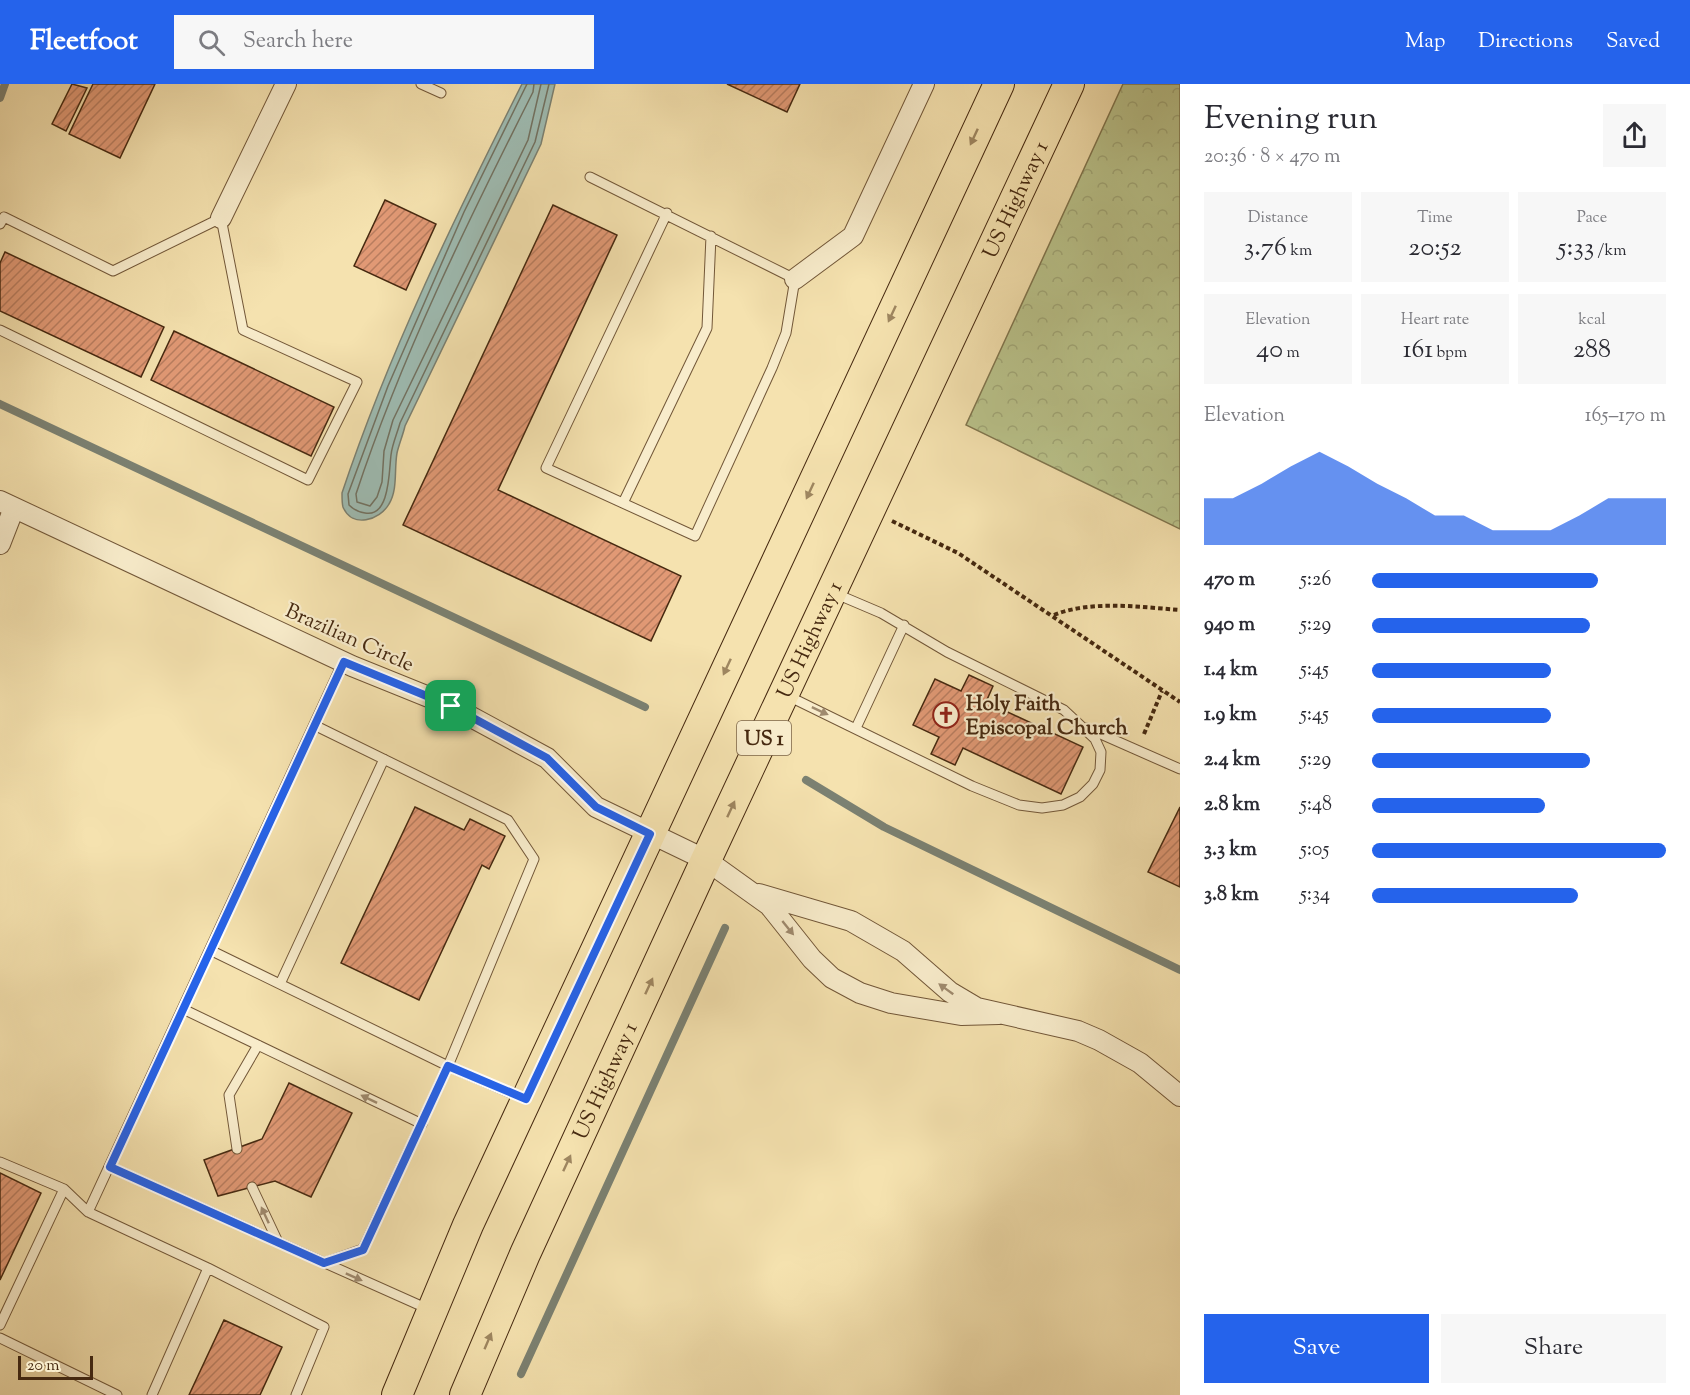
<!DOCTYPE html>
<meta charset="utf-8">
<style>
body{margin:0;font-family:"Sorts Mill Goudy",serif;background:#f7f7f7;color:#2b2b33;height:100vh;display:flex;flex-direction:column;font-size:22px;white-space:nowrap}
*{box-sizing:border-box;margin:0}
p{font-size:20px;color:#7c7c81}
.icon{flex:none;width:33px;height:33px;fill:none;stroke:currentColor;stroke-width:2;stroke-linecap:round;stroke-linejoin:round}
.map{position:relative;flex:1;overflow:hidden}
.drawer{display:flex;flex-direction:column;background:#fff;width:510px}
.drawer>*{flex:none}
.scale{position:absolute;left:18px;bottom:15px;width:75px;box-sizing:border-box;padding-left:6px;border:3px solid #462910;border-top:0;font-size:16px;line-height:21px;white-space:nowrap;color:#462910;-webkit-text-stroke:4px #f8eccb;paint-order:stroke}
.pin{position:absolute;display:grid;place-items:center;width:51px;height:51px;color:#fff;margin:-26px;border-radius:12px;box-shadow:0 3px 9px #0006}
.round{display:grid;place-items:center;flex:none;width:63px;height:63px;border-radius:0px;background:#f7f7f7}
.overview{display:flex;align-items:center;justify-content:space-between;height:102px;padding:0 24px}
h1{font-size:33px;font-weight:600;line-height:45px}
.figures{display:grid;grid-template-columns:repeat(3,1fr);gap:9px;height:102px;padding:6px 24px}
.figures div{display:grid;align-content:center;border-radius:0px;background:#f7f7f7;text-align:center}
.figures b{font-size:26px;font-weight:600}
.figures small{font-size:16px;font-weight:400}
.figures p{font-size:16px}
.chart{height:168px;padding:12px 24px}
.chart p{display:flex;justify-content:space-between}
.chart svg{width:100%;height:108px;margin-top:6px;fill:#2563eb;opacity:.7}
.action{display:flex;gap:12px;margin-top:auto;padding:12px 24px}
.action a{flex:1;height:69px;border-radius:0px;background:#2563eb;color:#fff;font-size:24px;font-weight:600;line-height:69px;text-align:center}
.action a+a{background:#f7f7f7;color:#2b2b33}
ul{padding:0 24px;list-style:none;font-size:20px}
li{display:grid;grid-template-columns:96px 72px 1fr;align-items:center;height:45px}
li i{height:15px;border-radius:8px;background:#2563eb}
header{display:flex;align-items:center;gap:36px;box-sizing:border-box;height:84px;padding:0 30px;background:#2563eb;color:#fff}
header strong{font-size:28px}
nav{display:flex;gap:33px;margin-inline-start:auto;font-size:21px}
.search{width:420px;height:54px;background:#f7f7f7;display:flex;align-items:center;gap:15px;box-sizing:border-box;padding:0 21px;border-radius:0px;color:#7c7c81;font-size:22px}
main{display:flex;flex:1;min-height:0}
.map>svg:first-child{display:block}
</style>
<header>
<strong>Fleetfoot</strong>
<div class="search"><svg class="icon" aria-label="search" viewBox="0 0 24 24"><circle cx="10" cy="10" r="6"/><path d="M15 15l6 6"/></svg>Search here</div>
<nav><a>Map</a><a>Directions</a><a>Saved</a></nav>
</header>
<main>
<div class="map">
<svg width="1180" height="1311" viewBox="0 0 1180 1311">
<defs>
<pattern id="forest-crowns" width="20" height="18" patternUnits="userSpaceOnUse" patternTransform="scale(1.5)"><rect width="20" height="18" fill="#bac48c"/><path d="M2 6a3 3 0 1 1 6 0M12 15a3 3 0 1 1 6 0" fill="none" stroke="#a1a878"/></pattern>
<pattern id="building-hatch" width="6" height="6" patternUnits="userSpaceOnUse" patternTransform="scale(1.5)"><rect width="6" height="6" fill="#e19975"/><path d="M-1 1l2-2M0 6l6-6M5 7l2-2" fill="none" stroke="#b87d5f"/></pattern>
</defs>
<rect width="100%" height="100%" fill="#f5e2af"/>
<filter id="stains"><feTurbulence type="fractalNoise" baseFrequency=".00333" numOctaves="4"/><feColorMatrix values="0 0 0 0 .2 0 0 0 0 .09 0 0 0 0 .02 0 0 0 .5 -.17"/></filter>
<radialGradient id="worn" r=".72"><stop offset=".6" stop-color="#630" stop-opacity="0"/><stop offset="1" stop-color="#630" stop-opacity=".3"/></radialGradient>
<!-- forest -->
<path fill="url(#forest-crowns)" stroke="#80764e" stroke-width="1.5" d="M1123,0H1180V445L966,341Z"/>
<!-- water -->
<path fill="#9ebcb3" stroke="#7b8172" stroke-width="1.5" d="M522,0H555L541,60L405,342C403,351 399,360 397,369C394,386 398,405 389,420C380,436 352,445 343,423C342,420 342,413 342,409C389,268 455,133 522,0Z"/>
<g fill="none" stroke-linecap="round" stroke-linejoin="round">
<!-- shore -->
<path stroke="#727262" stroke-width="1.5" d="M527,0L464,128L388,302L348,410L349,421C354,426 358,428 365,429C390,434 389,386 391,371C392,361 397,350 400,339L535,58L549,0
M534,0L533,8C467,139 402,271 356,410L357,418L370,422L377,413L382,398L384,367L393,336L528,56L541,0"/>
<!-- stream -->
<path stroke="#7b8172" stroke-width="8" d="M0,14L5,0
M0,320L645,623
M806,696L884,743L1180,886
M521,1290L725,844"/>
</g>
<!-- building -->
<path fill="url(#building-hatch)" stroke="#462910" stroke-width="1.5" d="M72,0L87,4L66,47L52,40Z
M93,0H155L120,74L69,50Z
M727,0H800L787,28Z
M385,116L436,140L406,206L354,182Z
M553,121L617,151L498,406L681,492L651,557L403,441Z
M5,168L164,243L141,293L0,227V179Z
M174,247L334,323L311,372L151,296Z
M969,591L993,602L986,618L1083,663L1061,710L963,664L955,681L931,670L939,653L913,641L935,595L961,607Z
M415,723L464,746L470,735L505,752L489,785L482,781L419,916L341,879Z
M1180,723V803L1148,788Z
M289,999L352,1029L311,1113L275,1097L218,1112L204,1076L262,1055Z
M0,1089L41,1109L0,1196Z
M224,1236L282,1263L260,1311H189Z"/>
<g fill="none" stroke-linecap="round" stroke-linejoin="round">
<!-- service casing -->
<g stroke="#725738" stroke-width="11">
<path id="service" d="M421,0L441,9
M590,93L795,195L786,249L772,284L695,452L546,384L667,129
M0,140L4,133L113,187L221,134L243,246L357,298L308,396L0,246
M623,419L707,244L711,152
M786,611L972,702L1019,721L1042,724L1063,721L1080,713L1093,700L1100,686L1101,668L1095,655L1064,626L947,568L881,529L834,509
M856,644L904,541
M1087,644L1180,685
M210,866L448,982L534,775L508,736L314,641
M280,900L384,675
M183,925L422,1040
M237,1065L229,1011L258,961
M0,1078L64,1105
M110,1083L428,1225
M252,1103L278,1158
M88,1128L208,1184L152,1311
M324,1179L363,1165L448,982L522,1014
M208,1184L324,1243L296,1311
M0,1241L64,1105L88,1128L343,578
M0,1254L117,1311"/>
</g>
<!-- minor casing -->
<g stroke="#725738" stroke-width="22">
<path id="minor" d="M221,134L286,0
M795,195L853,152L924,0
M0,417L352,582L451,622L547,674L596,723L706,776L769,821L812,875L832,894L860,909L891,919L961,931L999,930
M0,460L14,424
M759,810L851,837L903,867L950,908L977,924L1078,947L1099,956L1140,979L1180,1012"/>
</g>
<!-- primary casing -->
<g stroke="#462910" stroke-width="32">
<g id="primary">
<path d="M397,1311L468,1141L999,0"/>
<path id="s1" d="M465,1311L525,1170L706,776L1069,0"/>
</g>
</g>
<!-- path -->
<path stroke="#462910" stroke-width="4" stroke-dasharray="4.5 3" stroke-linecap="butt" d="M892,437L958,469L1180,618
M1054,531C1091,516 1140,523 1180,526
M1144,650L1162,607"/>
<!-- service -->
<use href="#service" stroke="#f8eccb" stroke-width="9"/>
<!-- minor -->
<use href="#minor" stroke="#f8eccb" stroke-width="20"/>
<!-- primary -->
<use href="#primary" stroke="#f5e2af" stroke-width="30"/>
</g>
<!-- one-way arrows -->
<defs><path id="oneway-solid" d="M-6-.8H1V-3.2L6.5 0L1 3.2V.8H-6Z" transform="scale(1.5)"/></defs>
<g fill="#9e8660">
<use href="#oneway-solid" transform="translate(974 53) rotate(115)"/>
<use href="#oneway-solid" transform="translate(892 230) rotate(115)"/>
<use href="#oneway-solid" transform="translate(810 407) rotate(115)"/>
<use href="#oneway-solid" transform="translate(727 583) rotate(115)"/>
<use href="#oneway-solid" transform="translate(731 725) rotate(-65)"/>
<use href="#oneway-solid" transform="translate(649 902) rotate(-65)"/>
<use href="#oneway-solid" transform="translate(567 1079) rotate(-65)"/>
<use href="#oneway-solid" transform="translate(488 1257) rotate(-67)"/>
</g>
<g fill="#9f8a6e">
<use href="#oneway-solid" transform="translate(820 627) rotate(25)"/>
<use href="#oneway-solid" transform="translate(788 844) rotate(51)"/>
<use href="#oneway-solid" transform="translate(946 905) rotate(-144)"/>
<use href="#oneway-solid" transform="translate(369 1015) rotate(-154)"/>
<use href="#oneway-solid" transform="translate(265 1131) rotate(-115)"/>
<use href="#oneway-solid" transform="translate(354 1193) rotate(24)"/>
</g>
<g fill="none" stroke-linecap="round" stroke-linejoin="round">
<!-- route casing -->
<g stroke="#fff" stroke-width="12">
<path id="route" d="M344,578L451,622L547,674L596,723L650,750L526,1015L448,982L363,1166L324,1179L110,1083Z"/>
</g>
<!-- route -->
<use href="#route" stroke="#2563eb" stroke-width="8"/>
</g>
<!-- icons -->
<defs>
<g id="church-ring" transform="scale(1.35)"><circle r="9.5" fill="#f8eccb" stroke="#8f2418" stroke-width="1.5"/><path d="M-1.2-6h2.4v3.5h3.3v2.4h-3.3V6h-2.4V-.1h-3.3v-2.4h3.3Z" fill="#8f2418"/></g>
</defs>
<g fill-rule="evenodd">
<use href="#church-ring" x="946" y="631"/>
</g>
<g text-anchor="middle" stroke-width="4.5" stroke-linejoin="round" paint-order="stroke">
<!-- shield labels -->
<rect fill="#f8eccb" stroke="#7b6448" stroke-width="1.5" x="737" y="637" width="54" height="34" rx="4.5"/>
<g font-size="20" font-weight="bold" fill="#462910">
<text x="764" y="661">US 1</text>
</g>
<!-- street labels -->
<g font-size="21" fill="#462910" stroke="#f8eccb">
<text dy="7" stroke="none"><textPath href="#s1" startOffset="1316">US Highway 1</textPath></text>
<text transform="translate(350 553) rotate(24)" y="7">Brazilian Circle</text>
<text dy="7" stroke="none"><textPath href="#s1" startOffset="830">US Highway 1</textPath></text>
<text dy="7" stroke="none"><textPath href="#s1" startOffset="344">US Highway 1</textPath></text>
</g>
<!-- poi labels -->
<g font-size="21" font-weight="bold" fill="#462910" stroke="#f8eccb" text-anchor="start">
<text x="966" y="626">Holy Faith<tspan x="966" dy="24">Episcopal Church</tspan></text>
</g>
</g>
<rect width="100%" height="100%" filter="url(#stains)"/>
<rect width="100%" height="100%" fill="url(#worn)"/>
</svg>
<div class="scale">20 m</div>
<div class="pin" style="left:451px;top:622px;background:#1e9e55"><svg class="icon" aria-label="arrive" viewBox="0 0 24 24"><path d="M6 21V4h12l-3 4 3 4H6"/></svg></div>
</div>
<section class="drawer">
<div class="overview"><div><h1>Evening run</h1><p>20:36 · 8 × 470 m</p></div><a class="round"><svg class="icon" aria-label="share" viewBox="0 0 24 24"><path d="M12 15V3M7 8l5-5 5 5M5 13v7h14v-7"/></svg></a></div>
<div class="figures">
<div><p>Distance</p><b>3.76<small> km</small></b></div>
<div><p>Time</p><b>20:52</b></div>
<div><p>Pace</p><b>5:33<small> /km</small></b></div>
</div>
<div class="figures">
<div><p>Elevation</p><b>40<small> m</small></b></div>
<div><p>Heart rate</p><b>161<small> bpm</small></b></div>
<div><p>kcal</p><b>288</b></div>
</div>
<div class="chart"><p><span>Elevation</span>165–170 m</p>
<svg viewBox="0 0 160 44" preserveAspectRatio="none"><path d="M0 44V25L10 25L20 19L30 12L40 6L50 12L60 19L70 25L80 32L90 32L100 38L110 38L120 38L130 32L140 25L150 25L160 25V44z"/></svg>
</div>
<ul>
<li><b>470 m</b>5:26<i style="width:77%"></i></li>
<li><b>940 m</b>5:29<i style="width:74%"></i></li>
<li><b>1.4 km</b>5:45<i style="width:61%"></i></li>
<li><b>1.9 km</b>5:45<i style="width:61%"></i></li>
<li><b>2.4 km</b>5:29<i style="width:74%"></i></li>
<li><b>2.8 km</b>5:48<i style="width:59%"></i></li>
<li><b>3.3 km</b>5:05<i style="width:100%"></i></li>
<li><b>3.8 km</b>5:34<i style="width:70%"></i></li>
</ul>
<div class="action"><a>Save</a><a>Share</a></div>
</section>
</main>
